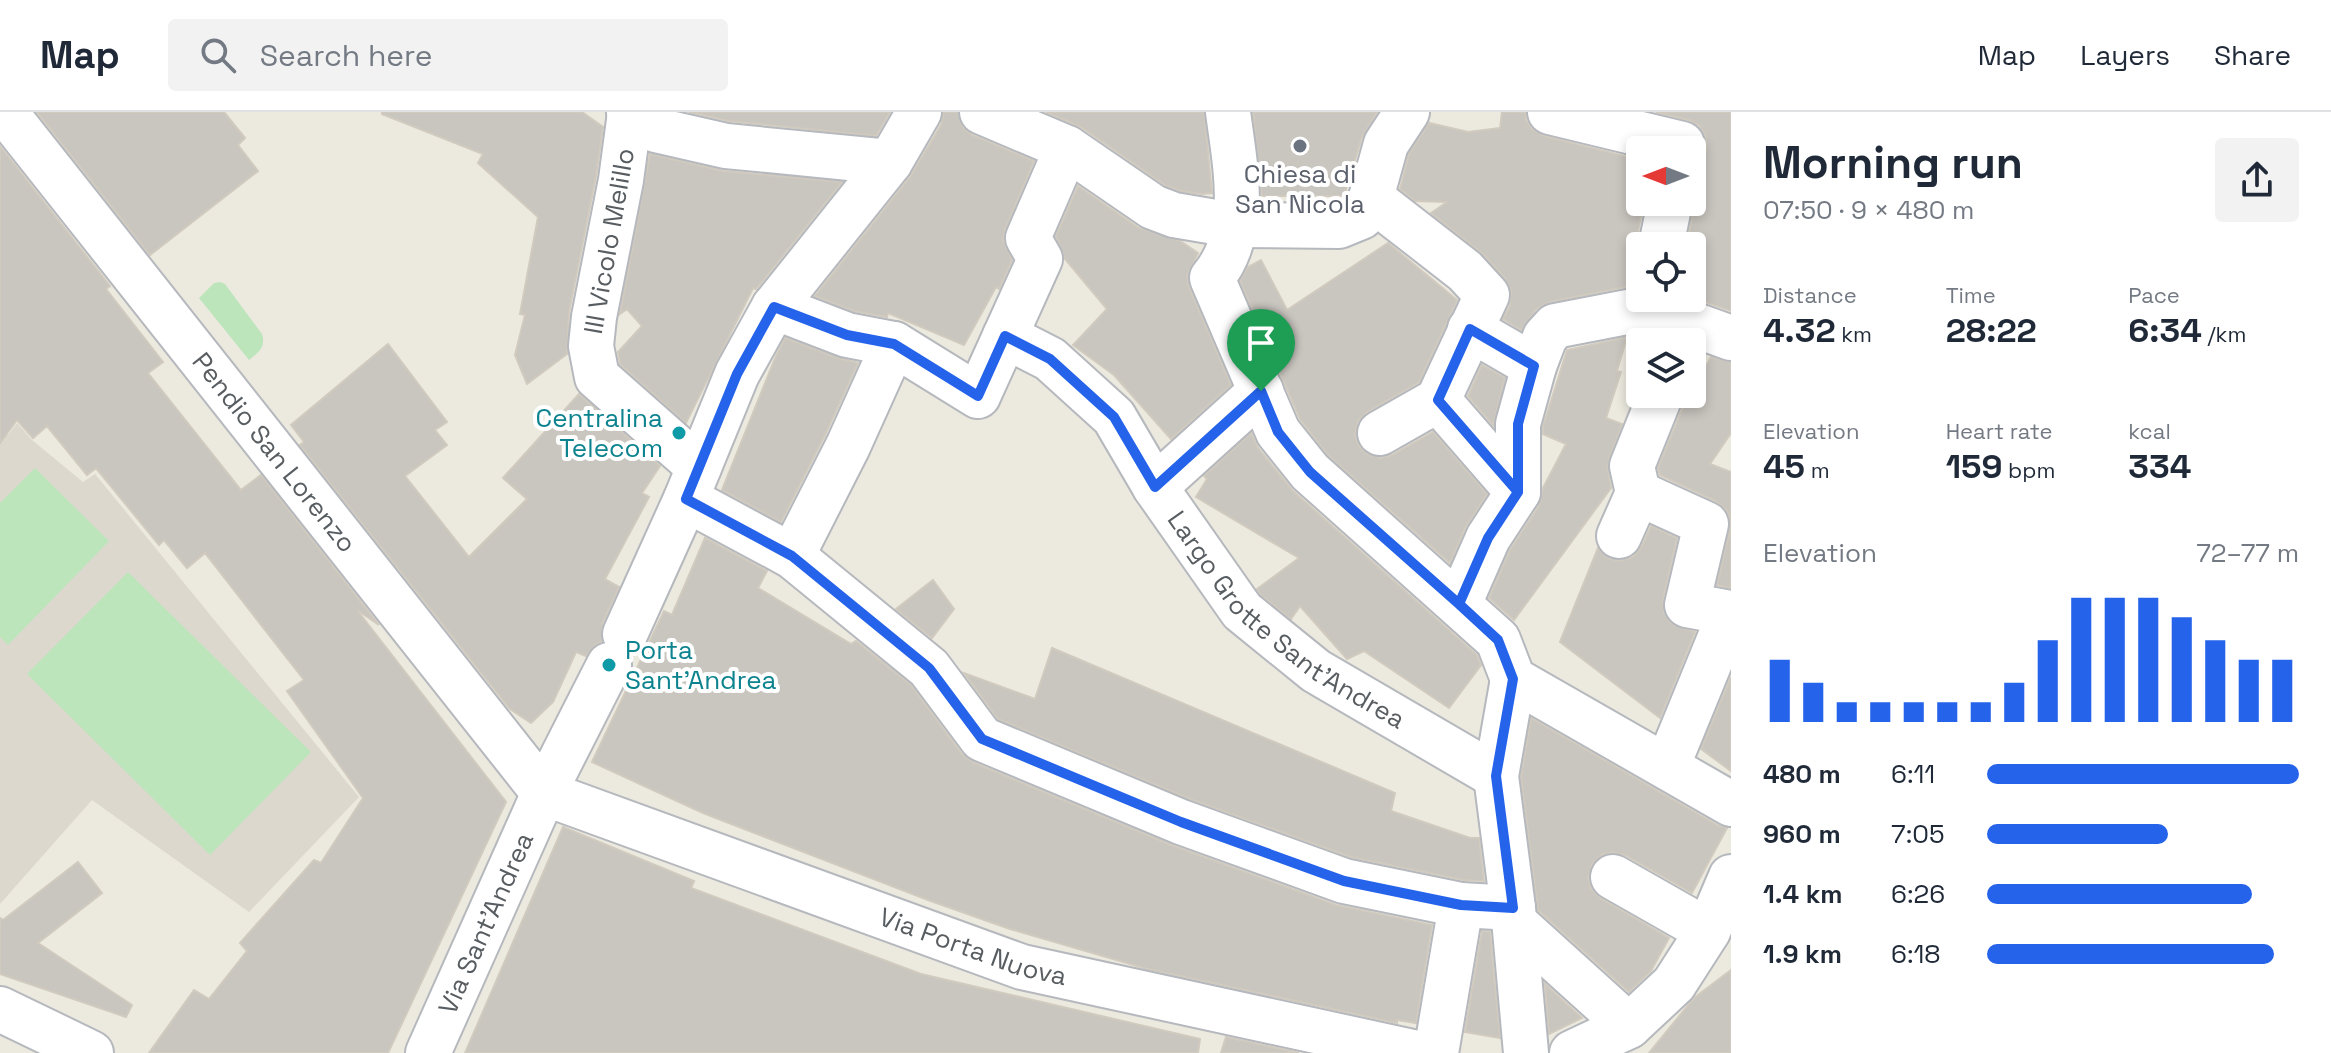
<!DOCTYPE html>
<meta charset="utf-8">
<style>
body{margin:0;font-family:"Space Grotesk",sans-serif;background:#f2f2f3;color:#1f2937;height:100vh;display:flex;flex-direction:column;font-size:30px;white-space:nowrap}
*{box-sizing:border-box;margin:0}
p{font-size:26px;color:#747a83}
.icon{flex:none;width:44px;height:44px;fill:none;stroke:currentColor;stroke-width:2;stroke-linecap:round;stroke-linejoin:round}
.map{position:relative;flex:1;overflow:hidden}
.side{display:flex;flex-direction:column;background:#fff;width:600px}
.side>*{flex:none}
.needle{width:52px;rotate:270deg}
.buttons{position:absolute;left:1626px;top:24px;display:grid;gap:16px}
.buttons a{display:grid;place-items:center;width:80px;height:80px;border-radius:8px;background:#fff;box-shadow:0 4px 12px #0003;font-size:40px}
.pin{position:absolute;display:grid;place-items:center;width:68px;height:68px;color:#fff;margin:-82px -34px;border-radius:50% 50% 50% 0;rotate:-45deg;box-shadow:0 0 8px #0007}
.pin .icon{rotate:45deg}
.round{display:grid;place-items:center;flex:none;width:84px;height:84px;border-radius:8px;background:#f2f2f3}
.summary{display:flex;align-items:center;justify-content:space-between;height:136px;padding:0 32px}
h1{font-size:44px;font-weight:700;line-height:60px}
.stats{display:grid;grid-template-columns:repeat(3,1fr);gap:12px;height:136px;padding:8px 32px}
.stats div{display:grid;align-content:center}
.stats b{font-size:34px;font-weight:700}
.stats small{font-size:22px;font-weight:400}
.stats p{font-size:22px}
.chart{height:224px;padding:16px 32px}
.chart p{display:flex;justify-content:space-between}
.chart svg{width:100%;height:144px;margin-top:8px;stroke:#2563eb;stroke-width:6}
ul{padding:0 32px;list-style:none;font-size:26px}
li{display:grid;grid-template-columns:128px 96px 1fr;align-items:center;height:60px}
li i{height:20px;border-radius:10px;background:#2563eb}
header{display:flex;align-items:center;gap:48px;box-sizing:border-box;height:112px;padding:0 40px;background:#fff;border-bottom:2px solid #e0e1e3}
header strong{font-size:38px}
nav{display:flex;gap:44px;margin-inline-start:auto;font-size:28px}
.search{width:560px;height:72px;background:#f2f2f3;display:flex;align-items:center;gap:20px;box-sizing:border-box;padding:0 28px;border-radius:8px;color:#747a83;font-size:30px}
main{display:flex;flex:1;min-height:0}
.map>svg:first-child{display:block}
</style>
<header>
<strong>Map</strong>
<div class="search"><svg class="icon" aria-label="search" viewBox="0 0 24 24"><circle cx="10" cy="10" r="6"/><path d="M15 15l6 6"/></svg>Search here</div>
<nav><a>Map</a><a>Layers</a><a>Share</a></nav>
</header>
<main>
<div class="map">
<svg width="1731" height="941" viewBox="0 0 1731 941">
<rect width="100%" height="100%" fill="#ece9df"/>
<!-- education -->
<path fill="#dcd8ce" d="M17,311L32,328L83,370L95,362L359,685L249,800L92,688L0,792V314L8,323Z"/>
<!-- green -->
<path fill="#bce5bb" d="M220,170L225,172L262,222C266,235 259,240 249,248L199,186L214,171Z
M35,356L109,429L8,533L0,525V391Z
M128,460L311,640L210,743L27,562Z"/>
<!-- building -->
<path fill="#c9c5bf" stroke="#d1cabe" stroke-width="2" d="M37,0H224L245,26L238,33L258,59L150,143Z
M382,0H582L603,15L596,64L569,200L567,242L527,272L515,243L525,203L520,202L538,105L478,51L483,42L382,2Z
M689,0H890L876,24L730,9Z
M944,0H958L962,14L972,23L1034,49L1005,117L1003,128L1012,148L999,177L996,175L964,233L888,201L887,205L854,199L815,184L910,65L941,13Z
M1046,0H1204L1212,81L1202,82L1181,79L1165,73L1081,15Z
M1253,0H1377L1362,25L1344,84H1262Z
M1502,0H1526V8L1532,17L1544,24L1640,48V90H1644L1636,129L1640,146V172L1549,190L1536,197L1521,218L1503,207L1510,194L1511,178L1505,166L1483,142L1431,101L1447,90L1415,89L1400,77L1409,42L1429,11L1468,20L1500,16Z
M1656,0H1731V199L1692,185V134H1687L1694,95L1692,54L1701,49L1706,39V24L1699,13L1689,8Z
M0,34L110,174L106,177L163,250L148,261L241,378L261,363L379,513L357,498L506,690L388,941H149L194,878L209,887L247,839L240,831L314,748L321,751L363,686L287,579L304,568L205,441L187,456L164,428L159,433L96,356L87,363L47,314L33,326L17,308L0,331Z
M650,42L723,59L842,70L756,177L753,176L686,311L620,252L618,240L642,214L627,197L620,202Z
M1078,74L1139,116L1180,129L1198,141L1187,163L1189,175L1231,273L1171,327L1114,263L1073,233L1107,197L1065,147L1056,124Z
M1388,131L1457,188L1419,270L1367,300L1358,309L1355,322L1359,334L1367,342L1381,346L1392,343L1433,320L1487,382L1465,416L1450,451L1328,343L1300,307L1240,169L1248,155L1261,148L1287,198Z
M1627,225L1617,259L1621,260L1606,306L1622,312L1609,346L1608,359L1611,376L1514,508L1489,486L1510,438L1539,394L1543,376L1566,332L1543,322V315L1567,238Z
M785,226L838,246L858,251L825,323L781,410L722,378L776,244Z
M388,232L447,310L435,318L447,333L405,364L469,445L527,387L503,366L579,282L660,354L642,381L649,385L605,467L619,475L602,512V529L595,533L586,544L576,540L553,590L531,611L510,597L300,333L304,330L291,313Z
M1711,245L1731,250V321L1710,352L1731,360V476L1717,473L1730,417V407L1726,397L1716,389L1660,363L1658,356L1681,300Z
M1482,253L1505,266L1493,313L1468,284Z
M1251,321L1258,336L1293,379L1477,543L1481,553L1449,596L1364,539L1347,547L1300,494L1291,507L1260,482L1257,477L1299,446L1196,385L1207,367L1204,364Z
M1651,414L1677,426L1663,487L1664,501L1671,512L1695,520L1660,606L1560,530L1598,436L1610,447L1622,449L1633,445L1642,434Z
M705,426L767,459L758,476L851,532L856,529L911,573L962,642L972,650L1171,733L1336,793L1432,813L1416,911L1397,908V911L1144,856L1010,817L928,788L703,701L592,650L664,499L672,503Z
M933,468L954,497L932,526L896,497Z
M1052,536L1395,681L1391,699L1470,726H1479L1484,769L1464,768L1351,745L1190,687L998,607L964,561L1035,587Z
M1731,565V659L1701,637Z
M1531,606L1719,714L1727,716L1692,781L1625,743L1612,740L1601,743L1592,752L1588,766L1591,777L1600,786L1669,826L1651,859L1629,880L1538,798L1521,665Z
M563,715L694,769L691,776L921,862L1200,927L1198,941H465Z
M78,750L102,781L38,831L132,893L126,905L0,862V806L3,808Z
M1482,819L1490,820L1500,926L1465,920Z
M1731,858V941H1649L1694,886Z
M1545,872L1582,906L1549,922Z
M1226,925L1299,941H1221Z"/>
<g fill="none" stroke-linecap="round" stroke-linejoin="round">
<!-- minor casing -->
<g stroke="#b5b8bd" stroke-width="48">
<g id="minor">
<path id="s1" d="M5,0L544,681"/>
<path d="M629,0L656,18L726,34L890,50"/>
<path d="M982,0L1067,36L1153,95L1174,103L1233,113L1339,114L1361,105L1371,86L1386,32L1407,0"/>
<path d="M1228,0C1235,54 1250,121 1212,166L1278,320L1310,360L1498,528L1513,567L1731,692"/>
<path d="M1550,0L1682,32"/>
<path d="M630,1L621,68L594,205L591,234L597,265L699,355"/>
<path d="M1371,86L1465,159L1487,183L1438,288L1380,321"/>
<path d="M1661,134L1670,90"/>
<path d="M774,195L847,223L894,232"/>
<path d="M1648,196L1731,226"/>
<path d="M1470,217L1534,254"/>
<path id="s2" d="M1005,224L1050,247L1114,305L1155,375L1242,499L1316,559L1496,664"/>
<path d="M1438,288L1518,380"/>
<path d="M1155,375L1261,279"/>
<path d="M1638,381L1706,412L1687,493L1730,501L1667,655"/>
<path d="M686,387L792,444L929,556L982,627L1181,710L1344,769L1461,793L1513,796"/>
<path d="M1619,424L1638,381L1632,354L1661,282"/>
<path d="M792,444L848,334L894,232L978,284L1040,147L1028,126L1067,36"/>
<path d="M1459,492L1488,426L1518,380V312L1534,254L1545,225L1555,214L1648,196"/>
<path d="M625,522L686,387L737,262L774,195L890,50L919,0"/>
<path d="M1513,567L1496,664L1513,796L1526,941"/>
<path id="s3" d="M544,681L1022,855L1417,941"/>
<path d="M1613,765L1708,819"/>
<path d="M1515,811L1629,914"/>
<path d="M0,897L91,941"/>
<path id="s4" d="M428,941L544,681L609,553"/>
<path d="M1436,941L1461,793"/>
<path d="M1572,941L1629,914L1674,872L1708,819L1731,765"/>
</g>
</g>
<!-- minor -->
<use href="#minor" stroke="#fff" stroke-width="44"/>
</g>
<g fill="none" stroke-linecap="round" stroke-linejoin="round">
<!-- route casing -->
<g stroke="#fff" stroke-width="16">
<path id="route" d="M1261,279L1155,375L1114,305L1050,247L1005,224L978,284L894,232L847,223L774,195L737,262L686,387L792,444L929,556L982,627L1181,710L1344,769L1461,793L1513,796L1496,664L1513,567L1498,528L1459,492L1488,426L1518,380L1438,288L1470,217L1534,254L1518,312V380L1488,426L1459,492L1310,360L1278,320L1261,279"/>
</g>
<!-- route -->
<use href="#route" stroke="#2563eb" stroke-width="10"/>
</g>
<!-- markers -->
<circle fill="#6b7280" stroke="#fff" stroke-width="3" cx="1300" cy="34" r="8"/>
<g fill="#0f9aa8" stroke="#fff" stroke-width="3">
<circle cx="679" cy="321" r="8"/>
<circle cx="609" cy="553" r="8"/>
</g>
<g text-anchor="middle" stroke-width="8" stroke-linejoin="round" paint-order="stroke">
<!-- worship labels -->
<g font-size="26" fill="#5b616d" stroke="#fff">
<text x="1300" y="71">Chiesa di<tspan x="1300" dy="30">San Nicola</tspan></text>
</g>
<!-- street labels -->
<g font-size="26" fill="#585d61" stroke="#fff">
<text transform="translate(609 129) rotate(-80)" y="9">III Vicolo Melillo</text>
<text dy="9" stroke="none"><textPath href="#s1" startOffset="434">Pendio San Lorenzo</textPath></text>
<text dy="9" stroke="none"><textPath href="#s2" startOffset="408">Largo Grotte Sant'Andrea</textPath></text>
<text dy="9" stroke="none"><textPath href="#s4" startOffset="142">Via Sant'Andrea</textPath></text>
<text dy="9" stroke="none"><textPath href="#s3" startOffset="456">Via Porta Nuova</textPath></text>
</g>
<!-- culture labels -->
<g font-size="26" fill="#0d838f" stroke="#fff" text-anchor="end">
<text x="663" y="315">Centralina<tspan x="663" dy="30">Telecom</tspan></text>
<text x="625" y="547" text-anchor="start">Porta<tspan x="625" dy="30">Sant'Andrea</tspan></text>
</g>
</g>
</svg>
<div class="buttons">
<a><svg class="needle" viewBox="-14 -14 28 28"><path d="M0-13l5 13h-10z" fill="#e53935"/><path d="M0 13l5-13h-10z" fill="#747a83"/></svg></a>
<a><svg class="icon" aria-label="locate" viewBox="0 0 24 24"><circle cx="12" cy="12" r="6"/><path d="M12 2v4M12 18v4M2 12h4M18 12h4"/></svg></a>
<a><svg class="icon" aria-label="layers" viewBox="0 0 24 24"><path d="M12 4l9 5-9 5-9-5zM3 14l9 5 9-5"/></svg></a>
</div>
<div class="pin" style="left:1261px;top:279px;background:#1e9e55"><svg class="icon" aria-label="arrive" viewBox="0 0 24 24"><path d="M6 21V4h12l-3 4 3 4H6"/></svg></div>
</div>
<section class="side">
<div class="summary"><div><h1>Morning run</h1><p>07:50 · 9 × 480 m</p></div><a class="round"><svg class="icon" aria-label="share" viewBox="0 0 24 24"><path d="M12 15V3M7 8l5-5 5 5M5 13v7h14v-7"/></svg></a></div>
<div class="stats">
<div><p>Distance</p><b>4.32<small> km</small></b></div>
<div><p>Time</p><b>28:22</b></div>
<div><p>Pace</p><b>6:34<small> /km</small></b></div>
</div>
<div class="stats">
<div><p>Elevation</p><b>45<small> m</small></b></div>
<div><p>Heart rate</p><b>159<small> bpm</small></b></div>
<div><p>kcal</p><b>334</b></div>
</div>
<div class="chart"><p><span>Elevation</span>72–77 m</p>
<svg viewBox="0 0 160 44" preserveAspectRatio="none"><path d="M5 44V25M15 44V32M25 44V38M35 44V38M45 44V38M55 44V38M65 44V38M75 44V32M85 44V19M95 44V6M105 44V6M115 44V6M125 44V12M135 44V19M145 44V25M155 44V25"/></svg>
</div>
<ul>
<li><b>480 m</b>6:11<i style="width:100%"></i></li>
<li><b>960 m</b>7:05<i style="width:58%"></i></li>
<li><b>1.4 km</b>6:26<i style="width:85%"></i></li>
<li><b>1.9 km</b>6:18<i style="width:92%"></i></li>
</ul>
</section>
</main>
